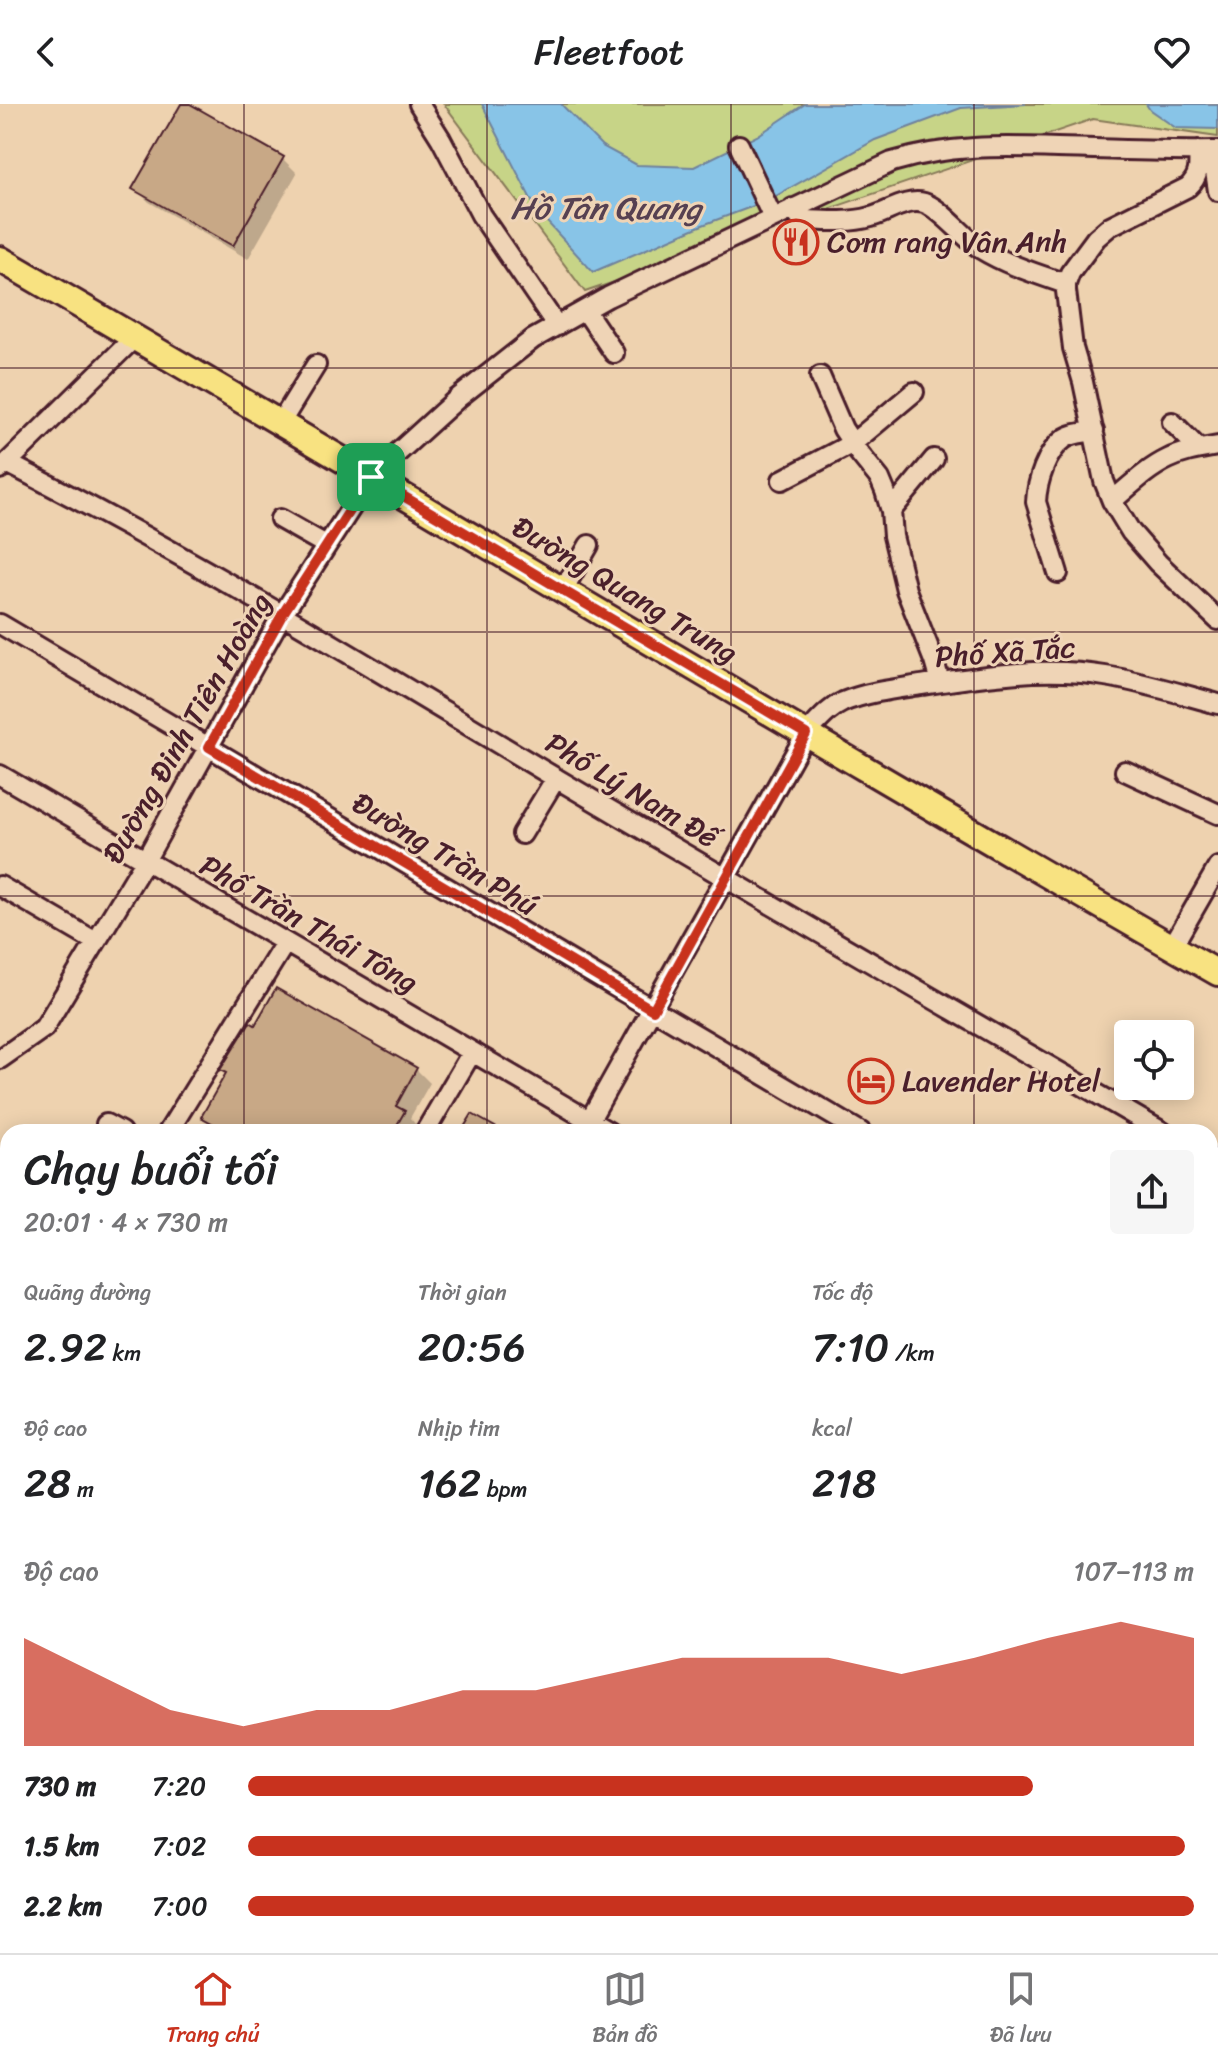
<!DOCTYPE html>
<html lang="vi">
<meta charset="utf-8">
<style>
body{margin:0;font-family:Sriracha,sans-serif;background:#f6f6f6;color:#202124;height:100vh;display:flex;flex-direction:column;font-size:30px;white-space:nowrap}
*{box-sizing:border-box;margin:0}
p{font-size:26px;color:#757577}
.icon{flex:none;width:44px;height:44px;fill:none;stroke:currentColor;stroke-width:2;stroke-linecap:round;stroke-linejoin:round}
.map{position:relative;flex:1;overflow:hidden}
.details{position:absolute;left:0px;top:1020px;width:1218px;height:830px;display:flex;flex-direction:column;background:#fff;border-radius:24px 24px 0 0;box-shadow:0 4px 20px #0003}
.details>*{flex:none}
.controls{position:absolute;left:1114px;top:916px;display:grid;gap:16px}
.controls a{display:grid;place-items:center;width:80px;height:80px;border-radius:8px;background:#fff;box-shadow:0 4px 20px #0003;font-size:40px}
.pin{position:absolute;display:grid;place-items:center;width:68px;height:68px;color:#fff;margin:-34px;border-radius:16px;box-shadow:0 4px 12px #0006}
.round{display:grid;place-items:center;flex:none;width:84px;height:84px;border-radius:8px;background:#f6f6f6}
.head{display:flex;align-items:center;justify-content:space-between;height:136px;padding:0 24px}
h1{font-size:44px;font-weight:600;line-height:60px}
.metrics{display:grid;grid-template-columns:repeat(3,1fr);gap:12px;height:136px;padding:8px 24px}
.metrics div{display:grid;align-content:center}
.metrics b{font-size:40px;font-weight:600}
.metrics small{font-size:22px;font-weight:400}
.metrics p{font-size:22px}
.chart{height:224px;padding:16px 24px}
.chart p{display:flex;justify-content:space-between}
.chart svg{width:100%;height:144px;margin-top:8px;fill:#c8321e;opacity:.7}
ul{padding:0 24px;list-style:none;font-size:26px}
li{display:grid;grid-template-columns:128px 96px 1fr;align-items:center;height:60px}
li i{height:20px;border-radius:10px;background:#c8321e}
header{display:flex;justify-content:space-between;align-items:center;height:104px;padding:0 24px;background:#fff;font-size:36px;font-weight:600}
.tabs{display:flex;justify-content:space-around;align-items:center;height:112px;border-top:2px solid #e0e0e0;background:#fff;font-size:22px;color:#757577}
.tabs a{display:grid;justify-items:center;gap:4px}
.tabs .active{color:#c8321e}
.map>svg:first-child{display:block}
</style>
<header><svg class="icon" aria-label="back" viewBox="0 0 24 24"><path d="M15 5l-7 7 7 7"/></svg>Fleetfoot<svg class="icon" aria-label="heart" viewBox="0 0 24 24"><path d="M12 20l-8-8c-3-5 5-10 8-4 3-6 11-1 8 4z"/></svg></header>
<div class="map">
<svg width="1218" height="1849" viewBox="0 0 1218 1849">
<rect width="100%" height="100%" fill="#eed2af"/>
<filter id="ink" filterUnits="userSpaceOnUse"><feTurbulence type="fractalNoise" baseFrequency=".0125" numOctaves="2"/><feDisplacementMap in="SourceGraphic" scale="16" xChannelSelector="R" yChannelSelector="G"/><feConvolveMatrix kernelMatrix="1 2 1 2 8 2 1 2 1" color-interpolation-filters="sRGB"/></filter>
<g filter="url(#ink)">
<!-- green -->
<path fill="#c7d487" stroke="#887a59" stroke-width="2" d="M444,0H1218V33L1093,15L585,188Z"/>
<!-- water -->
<path fill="#88c4e7" stroke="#6f829c" stroke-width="2" d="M482,0H561L602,42L637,61L694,63L757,32L805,0H1026L961,4L875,36L767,97L700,122L593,168L537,107Z
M1146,0H1218V25L1176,24L1150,6Z"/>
<!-- shadow -->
<path fill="#0003" d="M183,0L283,55L297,69L248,155L149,98L135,84Z
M416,965L430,979L410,1014L417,1022L414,1028H221L204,1012L227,971L223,966Z"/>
<!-- building -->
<path fill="#c8a886" stroke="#4a1f2b" stroke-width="2" d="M181,0H190L284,53L233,142L132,85Z
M276,884L417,964L396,1002L405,1007L393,1028H228L201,1013L226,969L220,966L250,918L255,921Z
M472,1010L504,1028H461Z"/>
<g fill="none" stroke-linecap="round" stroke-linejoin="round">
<!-- minor casing -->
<g stroke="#4a1f2b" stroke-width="24">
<path id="minor" d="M419,0L441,35L481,111L557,222
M739,41L773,114
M1198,47C1199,62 1200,72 1188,83L1110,122L1096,134L1070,169L1066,180V187L1073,244L1083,278L1104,377L1112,397L1131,428L1158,459L1218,516
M1212,47L1218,87
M793,104L799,113L804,116C825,117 850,119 871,113C887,109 907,94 924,99C941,104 964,134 981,145C1007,161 1037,170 1066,180
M585,206L614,249
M820,272L843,325L859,349L880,375L885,387L891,407L893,432L906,486L934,557L940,578
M281,318L316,261
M1172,318L1199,345
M7,359L135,233
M0,365L7,359C194,454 374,565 554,673C756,793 960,910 1163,1028
M782,376L853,339L914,288
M1112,397C1130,382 1147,365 1168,355C1184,347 1201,345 1218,342
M891,407L934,355
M280,415L326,441
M1058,469L1036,398C1037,378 1046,348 1064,335C1072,329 1084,329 1094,327
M563,486L589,441
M0,520L861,1028
M1125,667L1218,710
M0,671L609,1028
M522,730L556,674
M0,782L96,838
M1172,843L1218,763
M0,955L44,924L145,757L282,511L371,373L458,294L533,235L608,193L892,58C948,41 1000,42 1057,44C1111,45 1165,48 1218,47
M106,1020L121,1028
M168,1028L285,839
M425,1028L472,948
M583,1028L806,630C818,618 828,605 843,598C868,588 895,585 921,581C981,572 1044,562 1105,572C1143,578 1181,590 1218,600
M1210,1055L1218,1060
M1210,1188L1218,1185
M1210,1254L1218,1260
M1210,1545H1218
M0,1609L8,1605
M1210,1624H1218
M6,1627L8,1636
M734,1849L735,1842
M1108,1849L1127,1842"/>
</g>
<!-- major casing -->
<g stroke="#4a1f2b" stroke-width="30">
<path id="major" d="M0,155C407,391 809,636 1218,869
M1207,1842L1211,1849"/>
</g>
<!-- highway casing -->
<g stroke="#4a1f2b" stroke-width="32">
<path id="highway" d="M1210,1359L1218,1343
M1210,1430L1218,1415
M963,1849L967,1842
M1004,1849L1007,1842"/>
</g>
<!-- minor -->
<use href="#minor" stroke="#efd4b6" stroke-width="18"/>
<!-- major -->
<use href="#major" stroke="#f8e281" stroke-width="24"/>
<!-- highway -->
<use href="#highway" stroke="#f8e281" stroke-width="26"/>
</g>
</g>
<g fill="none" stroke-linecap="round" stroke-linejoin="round" filter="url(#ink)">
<!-- route casing -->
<g stroke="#fff" stroke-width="16">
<path id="route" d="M371,373L806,630L653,906L209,643L282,511Z"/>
</g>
<!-- route -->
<use href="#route" stroke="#c8321e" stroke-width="10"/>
</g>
<!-- grid -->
<path fill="none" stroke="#4a1f2b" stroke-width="2" stroke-opacity="0.55" d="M244,0V1028M487,0V1028M731,0V1028M974,0V1028M0,264H1218M0,528H1218M0,792H1218M0,1057H8M1210,1057H1218M0,1321H8M1210,1321H1218M0,1585H8M1210,1585H1218M244,1842V1849M487,1842V1849M731,1842V1849M974,1842V1849"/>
<!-- icons -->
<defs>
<g id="restaurant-ring" transform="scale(2.3)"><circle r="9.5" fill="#efd4b6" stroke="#c8321e" stroke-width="1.5"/><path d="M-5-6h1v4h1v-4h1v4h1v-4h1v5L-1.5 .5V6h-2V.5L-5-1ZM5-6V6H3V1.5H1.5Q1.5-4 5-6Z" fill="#c8321e"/></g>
<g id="hotel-ring" transform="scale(2.3)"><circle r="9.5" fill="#efd4b6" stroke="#c8321e" stroke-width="1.5"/><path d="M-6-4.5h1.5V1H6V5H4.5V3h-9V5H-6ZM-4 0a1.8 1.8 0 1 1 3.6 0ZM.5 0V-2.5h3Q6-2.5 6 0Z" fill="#c8321e"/></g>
</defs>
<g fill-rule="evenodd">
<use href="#restaurant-ring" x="796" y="138"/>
<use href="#hotel-ring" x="871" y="977"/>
</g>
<g text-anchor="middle" stroke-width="6" stroke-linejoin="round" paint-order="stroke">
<!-- poi labels -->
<g font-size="30" fill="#4a1f2b" stroke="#efd4b6" text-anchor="start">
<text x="827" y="148">Cơm rang Vân Anh</text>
<text x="902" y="987">Lavender Hotel</text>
</g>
<!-- street labels -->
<g font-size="30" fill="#4a1f2b" stroke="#efd4b6">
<text transform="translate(625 486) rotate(31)" y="10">Đường Quang Trung</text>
<text transform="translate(1005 548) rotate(-4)" y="10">Phố Xã Tắc</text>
<text transform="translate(187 624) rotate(-60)" y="10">Đường Đinh Tiên Hoàng</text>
<text transform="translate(632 686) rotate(31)" y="10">Phố Lý Nam Đế</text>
<text transform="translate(445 750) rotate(31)" y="10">Đường Trần Phú</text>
<text transform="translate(309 820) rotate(30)" y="10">Phố Trần Thái Tông</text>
</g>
<!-- water labels -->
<g font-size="32" font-style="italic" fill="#564051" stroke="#efd4b6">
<text x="606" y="115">Hồ Tân Quang</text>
</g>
</g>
</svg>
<div class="controls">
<a><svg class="icon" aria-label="locate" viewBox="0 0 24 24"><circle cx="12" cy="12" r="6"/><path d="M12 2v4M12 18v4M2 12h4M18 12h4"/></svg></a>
</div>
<div class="pin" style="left:371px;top:373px;background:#1e9e55"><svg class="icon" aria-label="arrive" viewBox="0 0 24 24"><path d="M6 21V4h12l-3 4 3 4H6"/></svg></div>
<section class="details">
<div class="head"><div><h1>Chạy buổi tối</h1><p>20:01 · 4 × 730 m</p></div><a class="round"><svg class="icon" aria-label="share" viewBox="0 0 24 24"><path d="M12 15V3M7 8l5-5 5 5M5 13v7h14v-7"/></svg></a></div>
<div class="metrics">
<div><p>Quãng đường</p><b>2.92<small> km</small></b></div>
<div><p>Thời gian</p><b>20:56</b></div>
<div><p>Tốc độ</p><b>7:10<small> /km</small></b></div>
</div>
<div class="metrics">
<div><p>Độ cao</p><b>28<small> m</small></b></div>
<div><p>Nhịp tim</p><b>162<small> bpm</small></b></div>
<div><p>kcal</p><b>218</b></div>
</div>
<div class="chart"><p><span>Độ cao</span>107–113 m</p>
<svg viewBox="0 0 160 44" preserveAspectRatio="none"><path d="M0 44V11L10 22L20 33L30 38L40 33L50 33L60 27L70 27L80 22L90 17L100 17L110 17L120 22L130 17L140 11L150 6L160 11V44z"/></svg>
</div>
<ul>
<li><b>730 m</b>7:20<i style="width:83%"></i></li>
<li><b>1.5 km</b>7:02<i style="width:99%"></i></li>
<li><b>2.2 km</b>7:00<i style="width:100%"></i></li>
</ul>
</section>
</div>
<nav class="tabs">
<a class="active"><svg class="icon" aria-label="home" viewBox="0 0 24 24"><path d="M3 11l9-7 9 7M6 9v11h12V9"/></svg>Trang chủ</a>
<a><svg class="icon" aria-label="map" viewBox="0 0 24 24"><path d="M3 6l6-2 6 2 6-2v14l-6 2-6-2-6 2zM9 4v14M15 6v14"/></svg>Bản đồ</a>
<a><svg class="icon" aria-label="saved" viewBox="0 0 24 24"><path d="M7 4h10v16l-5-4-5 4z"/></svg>Đã lưu</a>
</nav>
